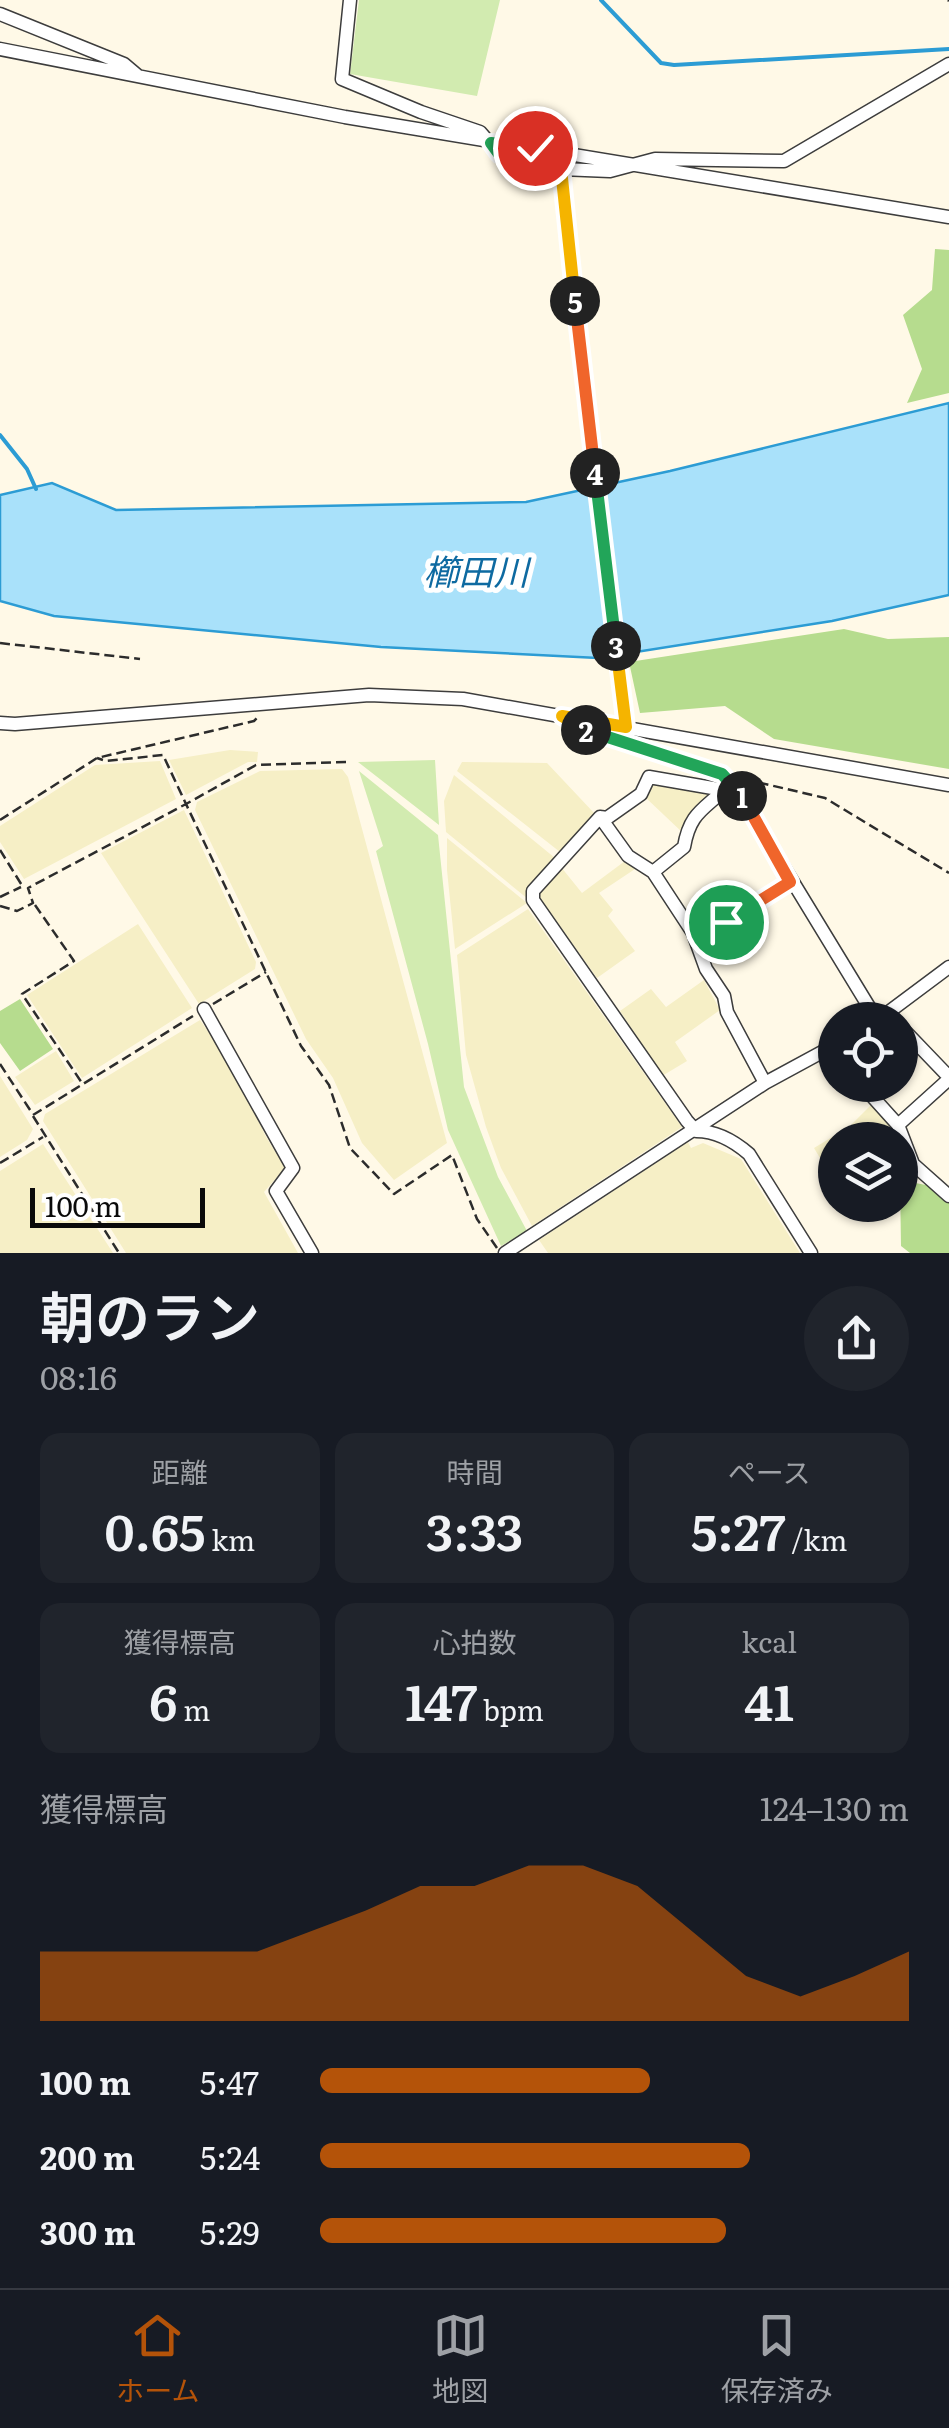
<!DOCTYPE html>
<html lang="ja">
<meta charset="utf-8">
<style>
body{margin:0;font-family:Literata,"Noto Sans JP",serif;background:#20242c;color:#f1f3f6;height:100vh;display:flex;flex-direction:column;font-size:38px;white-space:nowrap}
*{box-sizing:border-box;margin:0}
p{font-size:32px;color:#9ea1a6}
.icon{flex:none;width:55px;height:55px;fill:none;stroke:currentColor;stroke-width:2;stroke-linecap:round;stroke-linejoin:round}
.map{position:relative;height:1253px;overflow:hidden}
.sheet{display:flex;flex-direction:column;background:#171b24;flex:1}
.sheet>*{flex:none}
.fabs{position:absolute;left:818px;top:1002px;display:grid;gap:20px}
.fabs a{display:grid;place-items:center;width:100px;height:100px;border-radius:50%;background:#171b24;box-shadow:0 2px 8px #0004;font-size:50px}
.scale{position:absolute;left:30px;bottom:25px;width:175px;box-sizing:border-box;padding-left:10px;border:5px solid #0a0a0a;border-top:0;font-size:28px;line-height:35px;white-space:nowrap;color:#0a0a0a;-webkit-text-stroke:8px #fff;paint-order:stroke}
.pin{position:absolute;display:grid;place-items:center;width:85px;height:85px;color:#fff;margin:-42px;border:5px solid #fff;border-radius:50%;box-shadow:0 2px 10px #0007}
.km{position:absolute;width:50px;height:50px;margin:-25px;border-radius:50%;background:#222;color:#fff;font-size:28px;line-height:50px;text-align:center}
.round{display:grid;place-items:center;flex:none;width:105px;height:105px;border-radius:52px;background:#20242c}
.head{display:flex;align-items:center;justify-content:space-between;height:170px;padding:0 40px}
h1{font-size:55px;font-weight:600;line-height:75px}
.figures{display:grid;grid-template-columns:repeat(3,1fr);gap:15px;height:170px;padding:10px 40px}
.figures div{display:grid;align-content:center;border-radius:20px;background:#20242c;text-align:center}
.figures b{font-size:50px;font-weight:600}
.figures small{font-size:28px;font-weight:400}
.figures p{font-size:28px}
.chart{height:280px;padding:20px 40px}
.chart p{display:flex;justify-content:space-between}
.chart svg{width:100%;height:180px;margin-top:10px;fill:#b45309;opacity:.7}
ul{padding:0 40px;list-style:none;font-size:32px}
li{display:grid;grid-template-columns:160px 120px 1fr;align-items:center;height:75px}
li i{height:25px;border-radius:12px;background:#b45309}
.menu{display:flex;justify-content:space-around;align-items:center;height:140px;border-top:2px solid #363941;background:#171b24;font-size:28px;color:#9ea1a6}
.menu a{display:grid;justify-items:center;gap:5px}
.menu .on{color:#b45309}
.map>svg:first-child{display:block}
</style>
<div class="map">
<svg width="949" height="1253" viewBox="0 0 949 1253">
<rect width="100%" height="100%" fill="#fff9e7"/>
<!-- farmland -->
<path fill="#f6efc6" d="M230,750L258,752L257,762H248L186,795L169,760Z
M160,761L176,799L24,879L0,842V826L95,765Z
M462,762L547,763L595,814L560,852L457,771Z
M342,769L348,777L447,1143L394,1180L362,1143L333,1078L306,1039L195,810L197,802L260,771Z
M454,775L555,858L528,887V899L446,832L444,801Z
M654,783L715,794L683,833L645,797Z
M184,810L256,962L255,969L199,1004L101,853Z
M447,838L527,903L455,949L447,870Z
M625,861L635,869L599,893L613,910L608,916L635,951L597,978L539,897L541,891L561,867L582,893Z
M528,909L682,1127L532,1226L501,1168L486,1127L466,1055L457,955Z
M138,924L192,1008L82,1078L27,995Z
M704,980L720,1010L675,1042L687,1061L662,1076L620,1011L651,989L666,1007Z
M200,1020L233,1067L265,1135L285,1168L264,1192L298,1253H126L43,1121L45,1114Z
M56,1051L74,1081L35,1105L15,1077Z
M0,1076L33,1129L27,1140L0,1157Z
M872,1104L894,1127L898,1140H835V1183L814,1148L850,1126Z
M688,1142L691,1148L703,1143L741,1159L800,1253H548L539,1240Z
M43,1144L113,1253H0V1171Z"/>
<!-- green -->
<path fill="#d2ebb0" d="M359,0H500L477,96L350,74Z
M435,760L439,825L358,762Z
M359,771L438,835L464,1087L498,1177L527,1231L501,1246L448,1130L428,1044L376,851L383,846Z"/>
<!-- forest -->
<path fill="#b6dc8e" d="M935,249L949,250V393L907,403L922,369L903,315L932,290Z
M844,629L888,639L949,637V769L774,739L725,706L640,713L629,662Z
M20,999L53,1049L20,1071L0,1043V1011Z
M900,1180L931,1186L949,1203V1253H910L901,1246Z"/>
<!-- water -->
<path fill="#a9e1fa" stroke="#2c9cd4" stroke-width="2.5" d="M949,403V595L832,621L598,658L381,647L54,616L0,601V495L52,483L116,510L526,502L670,471Z"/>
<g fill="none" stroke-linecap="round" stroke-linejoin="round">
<!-- stream -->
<path stroke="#2c9cd4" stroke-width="4" d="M601,0L661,63L674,65L949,49
M0,435L27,469L36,489"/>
<!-- minor casing -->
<g stroke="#3d3d3d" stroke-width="15">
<path id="minor" d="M350,0L342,79L421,112L480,132L499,154L561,169L610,171L655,159L784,161L949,64
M0,14L124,64L137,75
M0,49L345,117L949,217
M561,169L626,727
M570,722L579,728L722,774L732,782L877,1020
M0,723L15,724L369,695L463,699L949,785
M727,787C704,810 690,812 684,847L653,872L693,933L706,969L724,996L727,1012L765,1083
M724,790L649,777L641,794L607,818L600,817L533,891V900L687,1121L696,1131C716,1131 734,1141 749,1154L811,1253
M600,817L628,856L653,872
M693,933C729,929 761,901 790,881
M204,1009L293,1168L276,1191L312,1253
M878,1020L949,967
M900,1026L949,1077
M862,1085L898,1125L913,1164L949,1196
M898,1125L949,1079
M505,1253L765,1083L835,1045"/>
</g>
<!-- path -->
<path stroke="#2c2c2c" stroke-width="2.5" stroke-dasharray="10 5" stroke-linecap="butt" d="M948,0L949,1
M0,643L140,659
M346,762L256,765L186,804L301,1046L329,1085L350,1148L394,1194L452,1155L477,1219L497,1248
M744,779L825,798L949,873
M0,820L97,758L254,721L258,717
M0,850L23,887
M0,897L21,887
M35,905L74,961L22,994L82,1083
M0,906L17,911L33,903L28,888L186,804L163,755L106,761L97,758
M213,1004L266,972
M0,1064L32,1113
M33,1115L193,1016
M33,1116L119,1253
M0,1163L43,1137"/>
<!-- minor -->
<use href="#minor" stroke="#fff" stroke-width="12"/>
</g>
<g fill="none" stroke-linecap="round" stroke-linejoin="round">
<!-- split-1 casing -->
<g stroke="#fff" stroke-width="20">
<path id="split-1" d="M726,922L790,882L742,796"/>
</g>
<!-- split-2 casing -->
<g stroke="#fff" stroke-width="20">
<path id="split-2" d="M586,730L722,774L742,796"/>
</g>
<!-- split-3 casing -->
<g stroke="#fff" stroke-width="20">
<path id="split-3" d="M586,730L562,716L626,727L616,646"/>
</g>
<!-- split-4 casing -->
<g stroke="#fff" stroke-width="20">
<path id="split-4" d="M595,473L616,646"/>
</g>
<!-- split-5 casing -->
<g stroke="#fff" stroke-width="20">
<path id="split-5" d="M575,301L595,473"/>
</g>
<!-- split-6 casing -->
<g stroke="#fff" stroke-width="20">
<path id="split-6" d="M521,158L561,169L575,301"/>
</g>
<!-- split-7 casing -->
<g stroke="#fff" stroke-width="20">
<path id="split-7" d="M521,158L499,154L491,143L535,148"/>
</g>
<!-- split-1 -->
<use href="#split-1" stroke="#f0652b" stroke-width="12"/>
<!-- split-2 -->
<use href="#split-2" stroke="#22a559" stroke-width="12"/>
<!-- split-3 -->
<use href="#split-3" stroke="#f5b400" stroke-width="12"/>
<!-- split-4 -->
<use href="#split-4" stroke="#22a559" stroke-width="12"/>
<!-- split-5 -->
<use href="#split-5" stroke="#f0652b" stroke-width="12"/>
<!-- split-6 -->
<use href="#split-6" stroke="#f5b400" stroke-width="12"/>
<!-- split-7 -->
<use href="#split-7" stroke="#22a559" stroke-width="12"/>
</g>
<g text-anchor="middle" stroke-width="10" stroke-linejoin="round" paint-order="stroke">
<!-- water labels -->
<g font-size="35" font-style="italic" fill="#0e6aa1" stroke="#fff">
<text x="476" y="585">櫛田川</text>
</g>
</g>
</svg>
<div class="fabs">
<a><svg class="icon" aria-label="locate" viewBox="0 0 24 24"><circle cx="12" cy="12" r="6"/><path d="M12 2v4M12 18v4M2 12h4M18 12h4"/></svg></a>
<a><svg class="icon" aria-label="layers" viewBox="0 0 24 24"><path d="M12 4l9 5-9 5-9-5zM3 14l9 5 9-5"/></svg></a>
</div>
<div class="scale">100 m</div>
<div class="pin" style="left:726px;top:922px;background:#1e9e55"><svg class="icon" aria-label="arrive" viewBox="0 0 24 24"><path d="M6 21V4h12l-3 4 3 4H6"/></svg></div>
<div class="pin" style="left:535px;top:148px;background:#d93025"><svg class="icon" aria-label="check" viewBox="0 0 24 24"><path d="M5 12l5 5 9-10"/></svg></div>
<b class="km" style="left:742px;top:796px">1</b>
<b class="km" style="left:586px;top:730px">2</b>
<b class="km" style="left:616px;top:646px">3</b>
<b class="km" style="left:595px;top:473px">4</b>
<b class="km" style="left:575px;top:301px">5</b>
</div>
<section class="sheet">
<div class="head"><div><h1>朝のラン</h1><p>08:16</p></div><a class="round"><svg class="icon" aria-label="share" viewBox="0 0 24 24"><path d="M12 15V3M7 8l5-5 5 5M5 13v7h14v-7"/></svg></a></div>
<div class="figures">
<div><p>距離</p><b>0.65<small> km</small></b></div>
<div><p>時間</p><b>3:33</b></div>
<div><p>ペース</p><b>5:27<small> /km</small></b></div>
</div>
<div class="figures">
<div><p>獲得標高</p><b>6<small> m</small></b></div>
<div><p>心拍数</p><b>147<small> bpm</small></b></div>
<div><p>kcal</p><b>41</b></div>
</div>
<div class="chart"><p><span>獲得標高</span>124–130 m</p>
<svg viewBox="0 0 160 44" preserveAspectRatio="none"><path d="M0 44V27L10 27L20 27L30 27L40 27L50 22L60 17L70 11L80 11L90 6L100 6L110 11L120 22L130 33L140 38L150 33L160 27V44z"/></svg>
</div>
<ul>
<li><b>100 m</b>5:47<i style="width:56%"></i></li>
<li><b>200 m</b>5:24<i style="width:73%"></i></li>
<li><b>300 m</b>5:29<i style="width:69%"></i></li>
</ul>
</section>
<nav class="menu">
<a class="on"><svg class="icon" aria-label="home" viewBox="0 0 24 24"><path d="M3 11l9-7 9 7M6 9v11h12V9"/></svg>ホーム</a>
<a><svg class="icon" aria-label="map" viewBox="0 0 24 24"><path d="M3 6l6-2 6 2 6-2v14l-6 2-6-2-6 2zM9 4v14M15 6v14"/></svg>地図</a>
<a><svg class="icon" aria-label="saved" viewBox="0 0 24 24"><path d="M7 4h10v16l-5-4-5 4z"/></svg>保存済み</a>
</nav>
